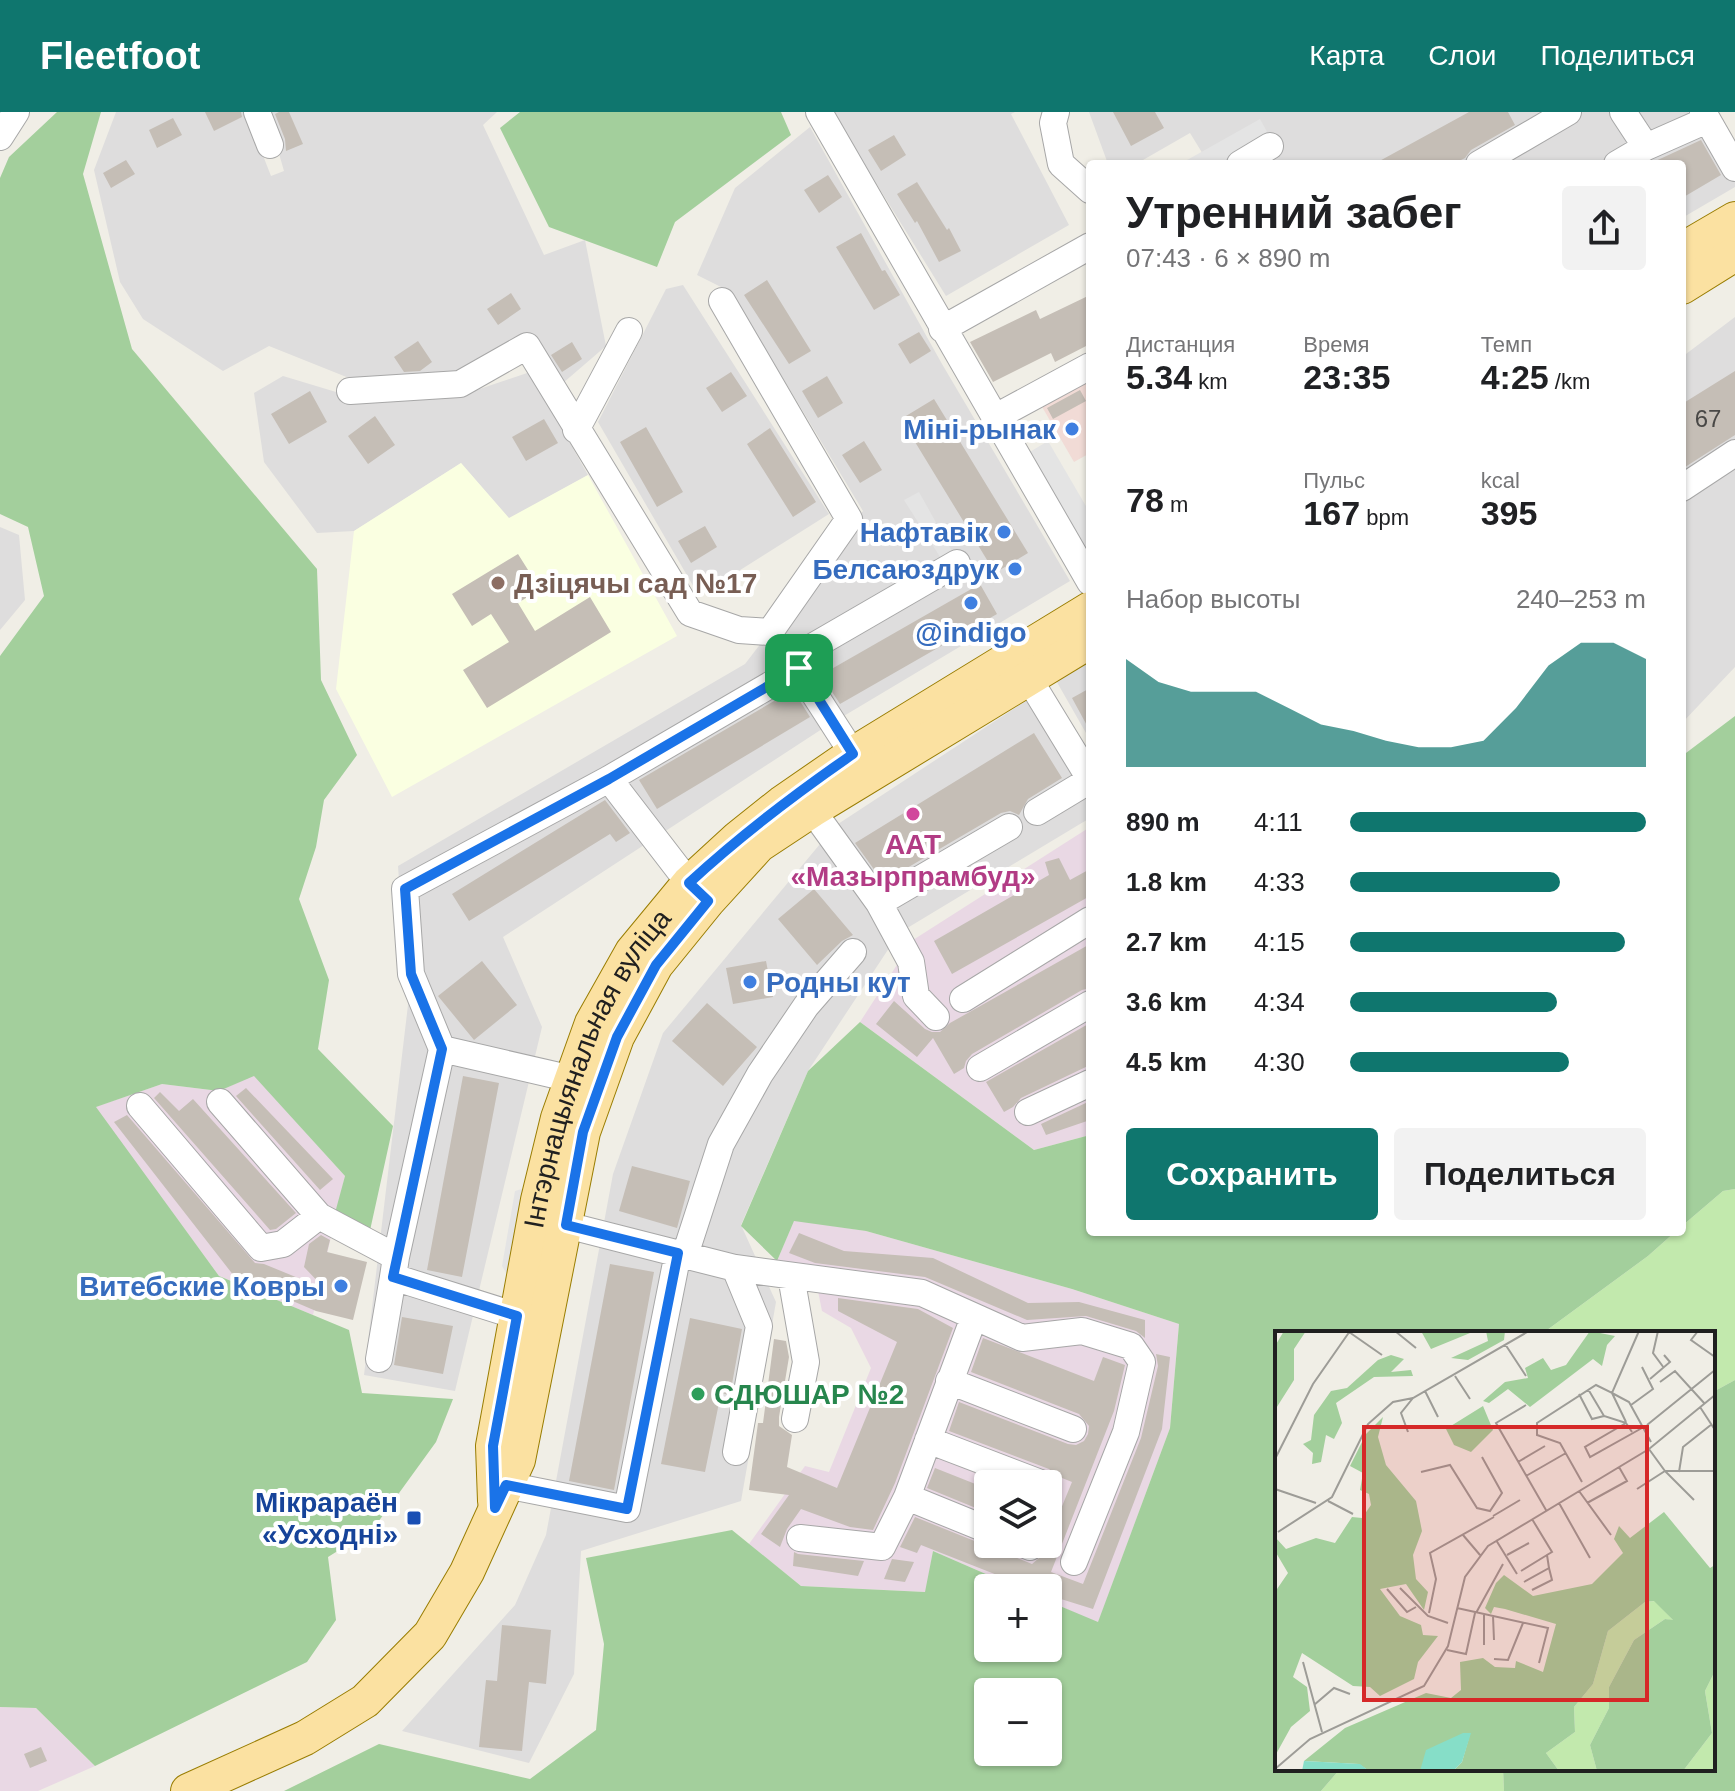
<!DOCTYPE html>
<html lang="ru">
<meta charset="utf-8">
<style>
body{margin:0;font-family:Helvetica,sans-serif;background:#f2f2f2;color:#202124;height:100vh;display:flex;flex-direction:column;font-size:30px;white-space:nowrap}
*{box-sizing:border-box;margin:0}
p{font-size:26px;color:#757577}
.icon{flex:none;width:44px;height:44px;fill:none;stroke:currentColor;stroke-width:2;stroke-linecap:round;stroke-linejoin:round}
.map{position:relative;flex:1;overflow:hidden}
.sheet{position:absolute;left:1086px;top:48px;width:600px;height:1076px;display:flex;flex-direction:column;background:#fff;border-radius:8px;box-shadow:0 2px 6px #0004}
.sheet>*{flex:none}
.controls{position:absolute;left:974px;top:1358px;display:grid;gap:16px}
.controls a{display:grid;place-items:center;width:88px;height:88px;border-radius:8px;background:#fff;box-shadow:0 2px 6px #0004;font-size:40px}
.pin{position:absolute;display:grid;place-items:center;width:68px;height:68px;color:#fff;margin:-34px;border-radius:16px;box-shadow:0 4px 12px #0006}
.round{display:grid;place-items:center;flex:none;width:84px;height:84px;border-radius:8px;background:#f2f2f2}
.headline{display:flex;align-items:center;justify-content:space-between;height:136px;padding:0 40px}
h1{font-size:44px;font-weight:700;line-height:60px}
.figures{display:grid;grid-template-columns:repeat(3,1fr);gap:12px;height:136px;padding:8px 40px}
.figures div{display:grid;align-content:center}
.figures b{font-size:34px;font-weight:700}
.figures small{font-size:22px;font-weight:400}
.figures p{font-size:22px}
.chart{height:224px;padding:16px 40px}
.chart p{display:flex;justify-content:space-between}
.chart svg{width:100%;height:144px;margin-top:8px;fill:#0f766e;opacity:.7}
.primary-button{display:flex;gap:16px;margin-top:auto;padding:16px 40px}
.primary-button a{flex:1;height:92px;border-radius:8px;background:#0f766e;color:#fff;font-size:32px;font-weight:700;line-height:92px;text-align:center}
.primary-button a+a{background:#f2f2f2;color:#202124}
ul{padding:0 40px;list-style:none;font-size:26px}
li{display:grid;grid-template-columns:128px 96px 1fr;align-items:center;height:60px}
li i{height:20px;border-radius:10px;background:#0f766e}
header{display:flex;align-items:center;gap:48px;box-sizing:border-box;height:112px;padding:0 40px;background:#0f766e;color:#fff}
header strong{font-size:38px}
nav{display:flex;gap:44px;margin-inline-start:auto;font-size:28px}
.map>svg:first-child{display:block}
</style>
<header>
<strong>Fleetfoot</strong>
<nav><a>Карта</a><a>Слои</a><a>Поделиться</a></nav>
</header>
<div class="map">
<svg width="1735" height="1679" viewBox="0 0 1735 1679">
<rect width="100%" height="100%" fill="#f0eee6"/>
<!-- residential -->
<path fill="#dedddd" d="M116,0H246L271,64L284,59L267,0H497L483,13L544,143L585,128L606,234L563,271L531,226L456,272L349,266L269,234L223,259L143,207L120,170L94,58Z
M832,0H1015L1011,2L1069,113L946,184Z
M1089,0H1696L1735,70V75L1682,106V52H1209L1190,21L1136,52H1108Z
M810,15L942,252L1070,469L822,617L503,825L542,915L455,1279L364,1263L408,893L398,754L745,552L863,399L731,180L697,163L735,76Z
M683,173L829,402L699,484L598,310L666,177Z
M1735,205V555L1682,611V245Z
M530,260L588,363L509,407L461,351L354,419L317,421L264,350L254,281L283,264L346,283L453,286Z
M0,415L19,423L25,488L0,518Z
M1090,543V628L1054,565Z
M1030,586L1090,683V706L899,821L808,959L741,1113L776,1190L741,1389L581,1439L574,1562L529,1651L402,1619L515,1493L546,1423L613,1062L663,921L835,714Z"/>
<!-- commercial -->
<path fill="#f1dbd6" d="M1090,264V341L1074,350L1041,293Z"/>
<!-- industrial -->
<path fill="#e9d8e4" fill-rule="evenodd" d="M1090,715V1023L1034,1038L860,910L913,828Z
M254,963L345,1064L313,1203L219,1164L95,995L162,972L219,979Z
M794,1108L866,1119L1072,1177L1179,1212L1170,1316L1098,1511L1048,1489V1476H1018L933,1439L926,1480L801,1474L749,1432L805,1354L829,1360L871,1256L851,1216L822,1199L814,1159L777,1149ZM988,1372H1048V1432H988Z
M0,1595L36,1596L95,1654L38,1679H0Z"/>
<!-- education -->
<path fill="#faffe1" d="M461,351L509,406L588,363L677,524L392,685L336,577L354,419Z"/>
<!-- grass -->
<path fill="#c2e9ad" d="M1735,1077V1268L1713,1280V1221H1543L1648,1144L1675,1120H1682V1114L1723,1079Z
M1340,1657H1503L1504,1679H1321Z"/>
<!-- forest -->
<path fill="#a3cf9c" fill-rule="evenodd" d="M57,0H101L83,62L132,237L317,457L321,568L357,643L324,688L316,735L299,787L329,868L318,937L393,1014L369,1123L335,1101L345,1064L254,964L219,979L162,972L96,995L219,1164L349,1218L362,1281L453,1287L436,1330L373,1417L328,1445L336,1508L307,1550L95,1654L36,1596L0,1595V544L44,484L28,415L0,402V66L9,45Z
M520,0H781L791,23L675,110L657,155L549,115L500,16Z
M1735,604V1077L1723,1079L1682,1114V644Z
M860,910L1034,1038L1090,1023V1120H1675L1648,1144L1543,1221H1277V1657H1340L1321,1679H284L379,1632L530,1667L596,1618L604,1532L586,1446L732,1418L801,1474L925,1480L933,1439L1018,1476H988V1536H1048V1489L1098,1510L1170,1316L1179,1212L1072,1177L866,1119L794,1109L777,1149L741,1114L808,959ZM988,1580H1048V1640H988Z
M1735,1268V1679H1504L1503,1657H1713V1280Z"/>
<!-- parking -->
<path fill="#e4e4e4" d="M1260,7L1271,27L1227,52H1180Z
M1048,329L1090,401L1088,444L1028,341Z
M919,380L953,441L942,448L904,388Z
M532,1074L511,1169L502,1154L515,1079Z"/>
<!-- building -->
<path fill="#c5beb6" d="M205,0H241L242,5L214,19Z
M279,0H289L303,32L286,39L285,27L275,2Z
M1113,0H1155L1164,16L1131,34Z
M1469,0H1508L1515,13L1471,38L1465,46L1453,52H1374Z
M173,6L182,23L157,36L149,18Z
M894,23L906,43L881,59L868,38Z
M1701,28L1721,63L1682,86V52H1649Z
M126,48L135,62L111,76L103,61Z
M828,63L842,85L819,101L804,78Z
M917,70L947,118L949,116L961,139L939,150L917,109L915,111L897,82Z
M861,121L882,159L885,158L900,183L874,198L836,135Z
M767,168L811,239L789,252L744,183Z
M511,181L521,197L498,213L487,197Z
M1090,183V232L1055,250L1051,241L993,270L970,230L1036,198L1040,207Z
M919,220L931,239L910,252L898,232Z
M418,229L432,250L420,259L404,260L394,245Z
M572,230L582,247L562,260L551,243Z
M1735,259V323L1682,357V292Z
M731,260L747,284L722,300L706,276Z
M827,264L843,291L818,306L802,279Z
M1080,278L1086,289L1053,307L1047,296Z
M310,279L327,310L289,332L271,302Z
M934,287L1028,441L995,461L901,307Z
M375,304L395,333L368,352L348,324Z
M544,307L558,331L526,349L512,325Z
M646,315L683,380L657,395L620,330Z
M770,316L816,390L793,405L747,332Z
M864,329L882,358L860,371L842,343Z
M705,414L717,435L691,451L678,429Z
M518,442L540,477L518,491L535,519L590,485L611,520L487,596L463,558L509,530L491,502L472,514L452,482Z
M980,472L997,502L840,592L821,563Z
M1090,576V619L1072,586Z
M793,578L810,605L657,697L639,668Z
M1034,621L1062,666L1028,687L1019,703L1010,699L1001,701L883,770L855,731Z
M605,688L630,721L616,730L610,722L469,809L452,782Z
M1059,746L1070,768L1090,757V784L952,862L934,829L1049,763L1045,750Z
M814,777L853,823L842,829L817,853L778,807Z
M1090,832V876L1082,878L972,942L966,949L964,956L954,962L933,926L917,945L876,912L894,889L925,917L932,920H940L950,911Z
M482,849L517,893L474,928L438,884Z
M766,849L773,885L733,892L726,856Z
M707,891L757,935L723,974L672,929Z
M1090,911V953L1021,986L1013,995L1004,1000L986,970Z
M463,964L499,971L462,1165L427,1158Z
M246,976L333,1067L320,1078L236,984Z
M160,980L179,999L193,987L296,1101L276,1117L270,1118L154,986Z
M1090,989V1008L1046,1023L1041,1012Z
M127,1003L255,1151L264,1152L325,1177L304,1155L309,1132L321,1123L330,1128L327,1140L367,1150L353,1208L316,1199L234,1164L114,1010Z
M632,1054L690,1069L677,1116L619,1099Z
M799,1121L844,1139L933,1146L1028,1191L1079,1190L1145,1208V1226L1136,1219L1086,1204L1027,1208L925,1165L815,1151L789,1141Z
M610,1152L654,1160L614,1378L569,1369Z
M838,1186L918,1197L953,1216L895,1371L873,1418L850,1415L801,1397L787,1417L780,1435L761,1422L789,1383L749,1378L758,1311H763L774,1227L786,1229L789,1245L779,1305V1314L792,1323L787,1355L837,1376L897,1230L838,1199Z
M402,1205L453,1214L443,1262L394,1253Z
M690,1206L742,1217L730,1283L721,1281L705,1360L661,1352Z
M983,1226L1094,1269L1103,1245L1125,1253L1114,1299L1051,1460L1083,1472L1141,1326L1158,1254L1156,1242L1170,1245L1162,1317L1093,1497L1048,1483V1476H1030L921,1433L917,1441L900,1435L915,1405L1032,1452L1045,1441L1046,1432H1048V1400L1058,1404L1072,1370L1057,1364L1049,1357L949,1319L959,1290L1068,1332L1076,1333L1084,1329L1088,1322L1089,1314L1079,1302L971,1260Z
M935,1356L988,1377V1401L927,1376Z
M794,1440L798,1442L864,1449L858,1464L793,1454Z
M892,1447L914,1450L905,1470L884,1467Z
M502,1513L551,1518L546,1572L529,1570L522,1639L479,1635L486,1568L497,1569Z
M41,1635L47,1649L30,1656L24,1642Z"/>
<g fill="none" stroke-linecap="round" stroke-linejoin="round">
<!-- minor casing -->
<g stroke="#a7a7a7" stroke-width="28">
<path id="minor" d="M257,0L270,33
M819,0L1090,470
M1056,0L1053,11L1061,52L1090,78
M1623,0L1646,35
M1703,0L1735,56
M0,25L16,0
M1240,52L1270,34
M1479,52L1568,0
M1617,52L1646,35L1707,8
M942,217L1090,134
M350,279L460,272L527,234L690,501L739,518L770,520L849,407L722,189
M994,306L1090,254
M576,318L629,219
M1682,376L1735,341
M788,541L853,642
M793,546L957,451
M1029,567L1090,667
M609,667L689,771L703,784
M812,698L879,791L911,850L916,884L936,905
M1037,700L1090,668
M879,791L1009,715
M963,887L1090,808
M442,937L572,967
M980,956L1090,892
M220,990L319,1104L396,1145L393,1165L517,1204
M140,994L261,1136L283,1132L319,1104
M1028,1000L1090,971
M566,1113L735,1156L922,1181L1022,1226L1082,1219L1131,1234L1142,1250L1126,1320L1074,1450
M685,1143L721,1032L760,962L806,894L853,840
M396,1145L442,937L411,862L405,777L609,667L799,556
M735,1156L759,1214L736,1340
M791,1164L806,1250L795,1307
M379,1247L393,1165
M949,1269L1073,1317
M928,1328L1043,1372
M506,1373L627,1397L678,1141
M907,1385L988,1418
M800,1426L882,1435L907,1385L974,1205
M1023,1432L1030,1435"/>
</g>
<!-- major casing -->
<g stroke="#997d02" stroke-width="36">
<g id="major">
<path d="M1682,138L1735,107"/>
<path d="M1682,175L1735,142"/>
<path id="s1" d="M495,1389L493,1334L538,1088L558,1006L592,911L632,840L689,771L738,726L782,691L853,642L1090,497"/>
<path d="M188,1679L305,1626L365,1589L430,1523L467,1460L518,1348L583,1020L617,925L656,853L708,789L759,733L812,698L1090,529"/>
</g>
</g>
<!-- minor -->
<use href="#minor" stroke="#fff" stroke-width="26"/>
<!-- major -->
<use href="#major" stroke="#fbe1a1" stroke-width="34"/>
</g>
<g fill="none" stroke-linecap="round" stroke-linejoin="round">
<!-- route casing -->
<g stroke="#fff" stroke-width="16">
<path id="route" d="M799,556L853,642C795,682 741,723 689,771L708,789L656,853L617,925L583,1020L566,1113L678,1141L627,1397L506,1373L495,1396L493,1334L517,1204L393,1165L442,937L411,862L405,777L609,667Z"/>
</g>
<!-- route -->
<use href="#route" stroke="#1a73e8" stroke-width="10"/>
</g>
<!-- markers -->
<g fill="#3f7fe0" stroke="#fff" stroke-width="3">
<circle cx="1072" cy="317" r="8"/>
<circle cx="1004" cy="420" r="8"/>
<circle cx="1015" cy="457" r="8"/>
<circle cx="971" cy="491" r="8"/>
<circle cx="750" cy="870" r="8"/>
<circle cx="341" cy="1174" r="8"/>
</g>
<circle fill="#8d6e63" stroke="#fff" stroke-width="3" cx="498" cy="471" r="8"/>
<circle fill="#d1479c" stroke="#fff" stroke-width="3" cx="913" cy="702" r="8"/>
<circle fill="#2e9e5b" stroke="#fff" stroke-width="3" cx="698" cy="1282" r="8"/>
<rect fill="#1a4fb4" stroke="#fff" stroke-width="3" x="406" y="1398" width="16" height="16" rx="4"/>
<g text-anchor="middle" stroke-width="8" stroke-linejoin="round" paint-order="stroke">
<!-- number labels -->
<g font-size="24" fill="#494846">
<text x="1708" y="315">67</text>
</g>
<!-- shop labels -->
<g font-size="28" font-weight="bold" fill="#366cbe" stroke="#fff" text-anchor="end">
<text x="1056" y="327">Міні-рынак</text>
<text x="988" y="430">Нафтавік</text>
<text x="999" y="467">Белсаюздрук</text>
<text x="971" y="530" text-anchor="middle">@indigo</text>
<text x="766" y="880" text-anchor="start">Родны кут</text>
<text x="325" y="1184">Витебские Ковры</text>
</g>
<!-- education labels -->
<g font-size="28" font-weight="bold" fill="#785e54" stroke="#fff" text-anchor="start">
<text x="514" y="481">Дзіцячы сад №17</text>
</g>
<!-- hotel labels -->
<g font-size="28" font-weight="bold" fill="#b23c85" stroke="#fff">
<text x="913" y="742">ААТ<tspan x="913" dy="32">«Мазырпрамбуд»</tspan></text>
</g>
<!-- street labels -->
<g font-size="28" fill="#202020" stroke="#fff">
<text dy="10" stroke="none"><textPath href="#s1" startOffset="450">Інтэрнацыянальная вуліца</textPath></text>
</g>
<!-- leisure labels -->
<g font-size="28" font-weight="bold" fill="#27864d" stroke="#fff" text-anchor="start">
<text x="714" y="1292">СДЮШАР №2</text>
</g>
<!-- transit labels -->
<g font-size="28" font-weight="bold" fill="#164399" stroke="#fff" text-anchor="end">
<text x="398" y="1400">Мікрараён<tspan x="398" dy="32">«Усходні»</tspan></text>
</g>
</g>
<!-- overview -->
<g transform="translate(1275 1219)">
<rect width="440" height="440" fill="#f0eee6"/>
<path d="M380,270L399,290L390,288L359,309L334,356V377L315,414L322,440H284L271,422L300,401L299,376L318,353L333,300L370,271ZM440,340V440H408L437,402L430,360Z" fill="#c2e9ad"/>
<path d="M9,0H31L19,18V49L0,79V15ZM146,0H200L156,18ZM211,0H230L229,9L193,29L176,27L213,10ZM315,0L340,5L332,14L327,35L318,28L255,76L233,58L214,72L208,70L230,51L253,47L250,37L268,27L276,39L291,34ZM116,24L129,28L116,41L136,39L138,45L99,46L61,72L67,92L59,108L51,104L46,131L37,133L38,122L28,113L36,109L39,84L56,60L72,57L103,29ZM208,75L218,99L196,121L179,114L171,98ZM108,86L103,106L111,134L141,170L147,200L138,224L141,248L153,261L149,279L131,253L105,258L125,285L146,294L148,304L163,305L143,331L139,348L105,365L95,356L78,355L27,322L18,346L32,356L35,380L16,396L0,425V261L13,242L0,220V206L11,218L41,207L60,212L77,186L87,187L96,174L94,163L85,159L88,142L75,135L91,103ZM389,181L435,237L440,234V340L430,360L437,402L408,440H322L315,414L334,377V356L359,309L390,288L398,289L379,270L370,271L333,300L318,353L299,376L300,401L271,422L284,440H178L187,431L195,403L145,440H94L84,433L29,430L70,397L151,362L176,367L186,359L185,331L208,327L220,336L240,337L241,330L268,341L281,293L230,278L219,276L216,283L210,277L221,252L229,244L258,265L317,253L348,222L339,208L344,195L355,207Z" fill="#a3cf9c"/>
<path d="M188,402H196L187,431L178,440H145L151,419ZM29,430L85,433L94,440H27Z" fill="#86dec8"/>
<path fill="none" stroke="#9d9c97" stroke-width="2" d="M120,0L141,17M383,0L378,22L389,37M423,0L416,9L440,26M74,1L107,24M230,13L251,45M180,45L195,68M375,48L395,31L389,24M385,51L400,40L430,73M313,58L329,85L351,92M150,60L163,86M337,62L354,71L376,111M337,62L351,91M304,63L317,88L329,85M251,74L221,92L271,179M356,74L378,58L367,36M425,76L440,99M372,94L440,39M133,101L126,82L138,67M357,101L351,92L310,116L315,126L367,97M371,114L390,140H440M0,128L38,53L75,0M243,131L270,115M146,141L175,134L202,177L215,180L227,162L207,126M404,141L408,116L437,93M251,145L291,122M307,151L285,112L262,104V92L321,54L337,62L364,0M0,158L41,172M362,158L390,140L419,169M304,160L336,204M53,170L78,183M284,172L315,227M312,172L352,150L344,136M218,185L245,169M3,201L57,166L93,93L118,71L138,67L254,0M188,204L205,224M221,209L242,243M232,224L254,212M246,240L272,224M249,251L274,237L272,224L277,221L257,188M125,257L153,285L173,292M112,258L132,281L141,276M257,259L277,249L274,237M182,277L273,297L264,332M154,282L161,248L155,222L219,186M201,282L228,233M209,284V314M218,285L219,309M172,319L191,323L200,282M219,328L233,329L248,292M28,331L47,401M39,374L59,357L75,363M0,438L35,408L149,355L173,315L190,246L213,215L374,118L440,64"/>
<path fill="#d62828" fill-opacity="0.15" stroke="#d62828" stroke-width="4" d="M89,96H372V369H89Z"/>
<rect width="440" height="440" fill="none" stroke="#202020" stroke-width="4"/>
</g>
</svg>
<div class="controls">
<a><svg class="icon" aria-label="layers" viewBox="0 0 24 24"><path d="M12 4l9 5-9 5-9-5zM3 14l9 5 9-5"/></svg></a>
<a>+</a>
<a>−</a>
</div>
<div class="pin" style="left:799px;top:556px;background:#1e9e55"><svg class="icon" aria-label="arrive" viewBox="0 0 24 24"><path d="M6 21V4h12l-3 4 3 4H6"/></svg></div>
<section class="sheet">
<div class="headline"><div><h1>Утренний забег</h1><p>07:43 · 6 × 890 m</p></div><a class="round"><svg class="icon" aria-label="share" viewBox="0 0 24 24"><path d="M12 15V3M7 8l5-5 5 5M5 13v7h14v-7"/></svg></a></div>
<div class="figures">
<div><p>Дистанция</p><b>5.34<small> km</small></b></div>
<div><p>Время</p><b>23:35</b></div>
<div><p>Темп</p><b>4:25<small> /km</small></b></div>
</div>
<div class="figures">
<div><b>78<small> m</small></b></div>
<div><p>Пульс</p><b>167<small> bpm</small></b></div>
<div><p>kcal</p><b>395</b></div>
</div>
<div class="chart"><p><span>Набор высоты</span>240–253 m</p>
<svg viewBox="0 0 160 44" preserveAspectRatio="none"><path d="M0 44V11L10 18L20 21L30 21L40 21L50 26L60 31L70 33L80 36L90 38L100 38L110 36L120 26L130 13L140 6L150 6L160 11V44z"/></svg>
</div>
<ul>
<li><b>890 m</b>4:11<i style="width:100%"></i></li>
<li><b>1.8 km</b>4:33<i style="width:71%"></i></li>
<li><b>2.7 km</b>4:15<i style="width:93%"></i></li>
<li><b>3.6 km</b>4:34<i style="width:70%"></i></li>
<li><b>4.5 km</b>4:30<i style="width:74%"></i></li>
</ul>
<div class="primary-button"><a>Сохранить</a><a>Поделиться</a></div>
</section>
</div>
